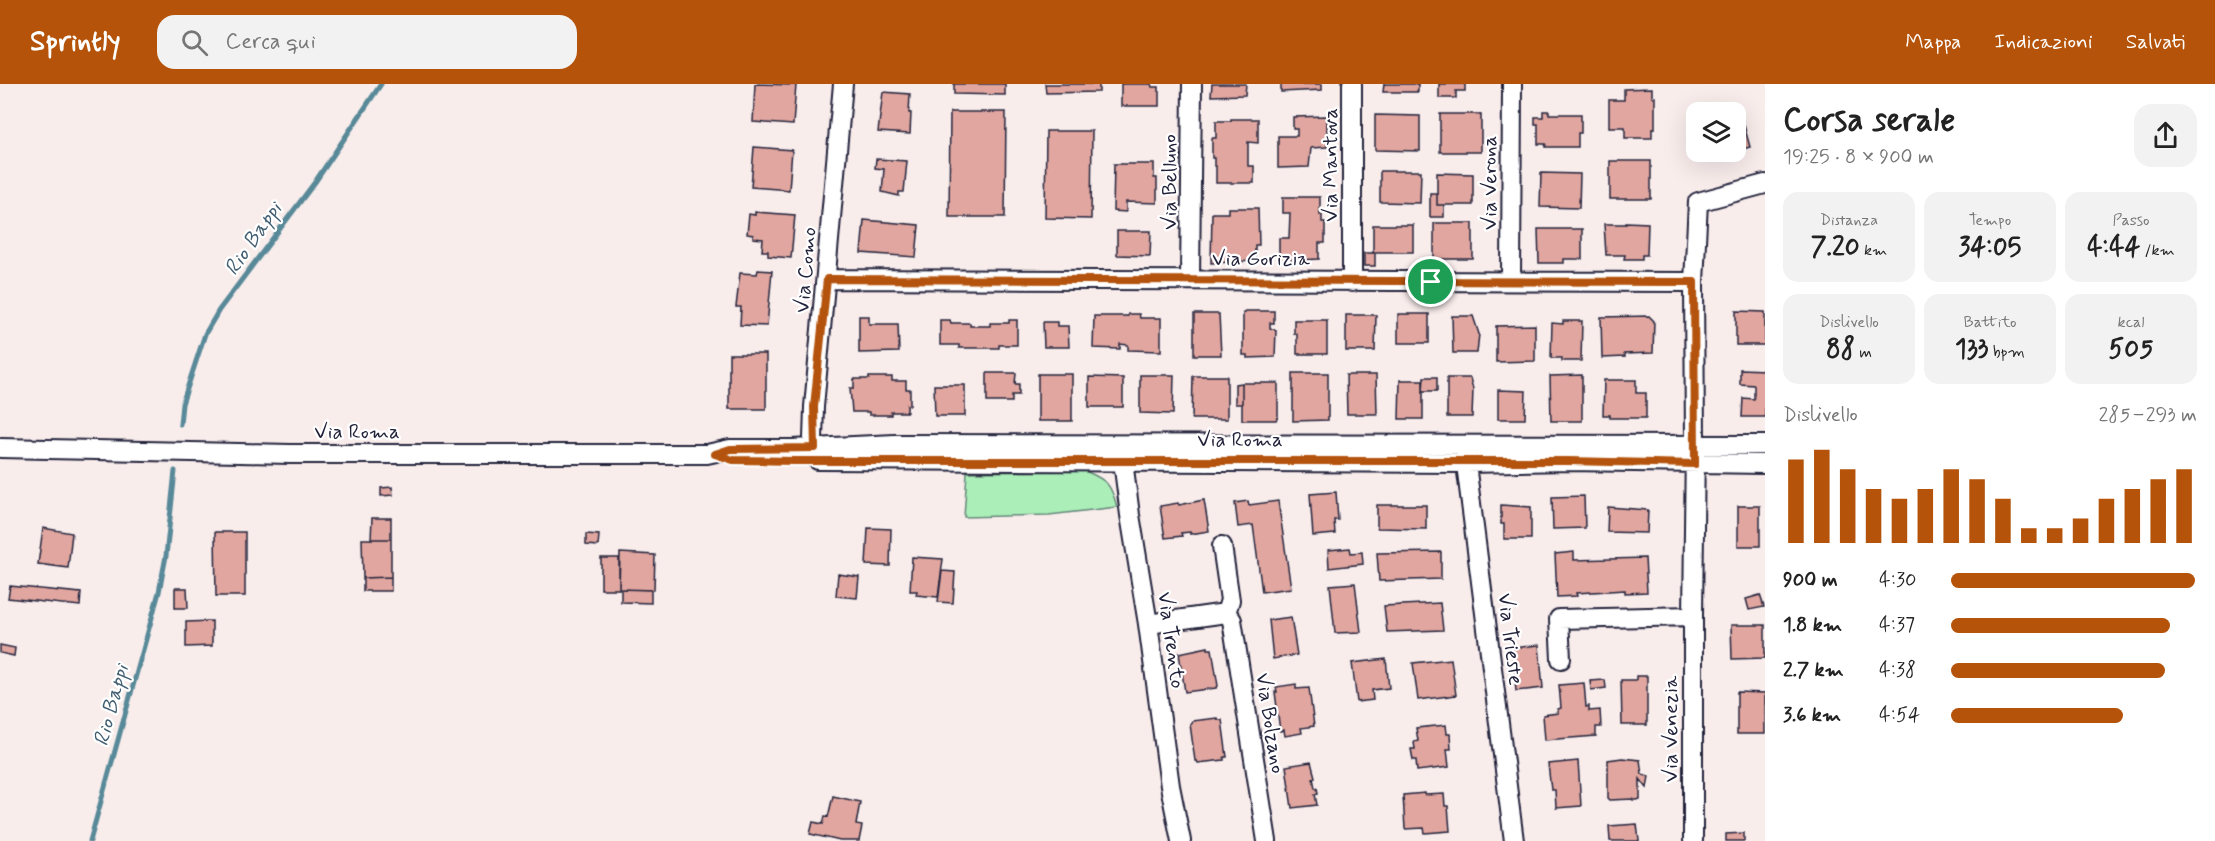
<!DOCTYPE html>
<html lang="it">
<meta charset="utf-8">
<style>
body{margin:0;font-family:Mynerve,sans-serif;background:#f2f2f2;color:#222;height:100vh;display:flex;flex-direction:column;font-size:22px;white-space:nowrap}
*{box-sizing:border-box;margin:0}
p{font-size:20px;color:#767676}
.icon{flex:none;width:33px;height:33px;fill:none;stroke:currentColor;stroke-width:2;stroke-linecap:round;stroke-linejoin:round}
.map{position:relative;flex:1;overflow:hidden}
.panel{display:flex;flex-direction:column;background:#fff;width:450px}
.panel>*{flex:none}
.buttons{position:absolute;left:1686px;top:18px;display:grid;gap:12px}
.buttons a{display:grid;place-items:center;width:60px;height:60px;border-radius:12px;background:#fff;box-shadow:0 6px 24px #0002;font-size:30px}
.pin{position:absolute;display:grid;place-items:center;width:51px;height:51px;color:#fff;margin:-26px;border:3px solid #fff;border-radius:50%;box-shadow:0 2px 6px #0007}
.round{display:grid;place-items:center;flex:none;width:63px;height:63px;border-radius:18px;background:#f2f2f2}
.headline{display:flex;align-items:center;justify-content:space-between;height:102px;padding:0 18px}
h1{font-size:33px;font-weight:700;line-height:45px}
.stats{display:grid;grid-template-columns:repeat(3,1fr);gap:9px;height:102px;padding:6px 18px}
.stats div{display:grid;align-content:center;border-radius:15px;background:#f2f2f2;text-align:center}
.stats b{font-size:26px;font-weight:700}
.stats small{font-size:16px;font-weight:400}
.stats p{font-size:16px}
.chart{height:168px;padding:12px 18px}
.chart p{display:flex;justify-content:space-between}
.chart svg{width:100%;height:108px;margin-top:6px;stroke:#b45309;stroke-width:6}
ul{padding:0 18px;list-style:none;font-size:20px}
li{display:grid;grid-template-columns:96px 72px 1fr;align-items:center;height:45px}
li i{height:15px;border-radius:8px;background:#b45309}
header{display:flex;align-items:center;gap:36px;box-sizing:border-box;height:84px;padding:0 30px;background:#b45309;color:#fff}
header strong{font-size:28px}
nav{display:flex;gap:33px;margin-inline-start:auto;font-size:21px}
.search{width:420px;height:54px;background:#f2f2f2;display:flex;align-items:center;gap:15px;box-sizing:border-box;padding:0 21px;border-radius:18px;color:#767676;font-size:22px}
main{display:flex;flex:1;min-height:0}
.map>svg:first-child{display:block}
</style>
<header>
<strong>Sprintly</strong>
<div class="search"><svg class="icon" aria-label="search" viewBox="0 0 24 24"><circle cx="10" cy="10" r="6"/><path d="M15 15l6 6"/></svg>Cerca qui</div>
<nav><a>Mappa</a><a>Indicazioni</a><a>Salvati</a></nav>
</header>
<main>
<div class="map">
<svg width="1765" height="757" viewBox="0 0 1765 757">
<rect width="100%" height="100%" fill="#f9edec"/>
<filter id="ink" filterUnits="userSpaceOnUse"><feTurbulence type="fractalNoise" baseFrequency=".0167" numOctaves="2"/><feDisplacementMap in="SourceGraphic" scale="12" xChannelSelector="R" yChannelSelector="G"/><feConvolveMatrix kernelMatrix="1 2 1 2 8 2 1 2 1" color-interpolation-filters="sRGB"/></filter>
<g filter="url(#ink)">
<!-- green -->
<path fill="#abeeb8" stroke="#66887a" stroke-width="1.5" d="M1085,387C1107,396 1111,400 1117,423L1049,431L964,433L967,388Z"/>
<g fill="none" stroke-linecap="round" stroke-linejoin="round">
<!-- stream -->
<path stroke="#588998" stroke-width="5" d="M180,340L182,320L205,250L219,226L315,98L381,0
M90,757L159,508L166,472L175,387"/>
</g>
<!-- building -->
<path fill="#e0a69f" stroke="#22223b" stroke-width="1.5" d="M755,0L796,1L793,41L753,38Z
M954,0H1005V11L954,10Z
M1045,0H1099V8L1046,9Z
M1121,0H1151L1152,3H1159V22H1121Z
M1212,0H1246L1245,11L1211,12Z
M1281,0H1322V6L1281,8Z
M1384,0H1418V8H1383Z
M1439,0H1465V7H1456V14H1439Z
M1652,4V13H1655V45H1652V54H1625V43H1609V16H1624V5Z
M883,8L910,10L909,29H911L910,50L878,48Z
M1739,23L1750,63L1736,67V28H1717Z
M1543,27H1549V30H1581V49H1578V63H1545L1546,60H1538V40H1535V33H1543Z
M950,28H1006L1005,133H949Z
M1440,30H1481V68H1440Z
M1375,31L1420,32V67L1375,66Z
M1327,32V63L1311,64L1309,83L1278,84V52H1297V45H1293V33Z
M1231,35H1258V59L1248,58V82H1254V99H1216V82H1214V74H1212V54H1216V37H1231Z
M1046,47H1092L1091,135L1045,134Z
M754,63L792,66L789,106L751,103Z
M1701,68H1734L1704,76Z
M876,75L907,77L904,108H899V112L882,108L884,85L875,84Z
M1610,77H1651V115H1610Z
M1114,80H1154V94H1157V119L1126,118V128L1113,127Z
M1380,87H1421L1420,119L1380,118Z
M1437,89L1473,90V121H1437Z
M1541,89L1580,90L1579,124L1540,123Z
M1430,109H1437V121H1444V133H1430Z
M1283,113H1320V131H1322V138H1325V159H1319V175L1279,177V154H1289L1290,129H1283Z
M1228,124H1258L1259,161H1255V177L1211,179L1212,129H1228Z
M755,128L795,131L791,174L768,172V167H762L763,155L753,154V151L747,150L749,130L755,131Z
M864,136L919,141L916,173L861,169Z
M1626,138L1648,139L1647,171H1642V175H1624L1625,171H1606L1604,140H1626Z
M1434,139H1473V175H1434Z
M1373,141H1413V168H1373Z
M1538,145H1582V175H1564V179H1539Z
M1117,147H1151L1150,172L1117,171Z
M1364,169H1375V182H1364Z
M758,186L772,187L767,242L740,241L741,223H736L740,189L757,190Z
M1245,227H1274V239H1270V244L1276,246L1275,273L1247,274V271H1243V229H1245Z
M1736,227L1765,228V261H1736Z
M1128,230H1139L1140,234H1161V267L1128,266V261L1120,260V265L1093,264L1094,232H1128Z
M1194,230H1219L1221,271H1194Z
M1398,230H1429V259H1398Z
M1346,231H1376L1375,267H1346Z
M859,232H869V240H898L899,268L859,269Z
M1452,232H1473L1479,250L1477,269H1453Z
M1649,232L1654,237L1653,269L1624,270L1625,273L1602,274L1601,233Z
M940,236H950L951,239H970V242H990V239H1009V236H1017V261H999V264H959V261H940Z
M1294,236H1327V270H1297V250H1294Z
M1563,237H1582L1581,277H1562V274H1551L1552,239L1563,240Z
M1043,238H1057V242H1068L1069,263H1044Z
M1535,241V277L1496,278V242Z
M729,270H766V325H729Z
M1740,285L1765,286V333H1742L1743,314L1754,315V301L1740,300Z
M987,289H1016L1015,300H1019V311H1012V318H987Z
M1293,289H1328V336L1293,337Z
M1038,290H1072V337H1038Z
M1140,291H1174L1173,330L1140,329Z
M1346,291H1376L1377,330H1347Z
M1582,291V337H1551L1550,292Z
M1193,292H1227V335H1192Z
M869,293H892V297H906V305H910V321H907V328H891V331H869V328H852L850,304H854V295H869Z
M1089,293L1123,294V323H1089Z
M1424,293H1437V307H1423Z
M1447,294H1470L1473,305L1472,333H1447Z
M1400,296H1423V335H1399Z
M1604,296H1636V309H1646V334H1610V331H1603Z
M1242,299V320H1235V300Z
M1242,299H1278V333L1276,336H1242Z
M934,301H965V332H935Z
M1498,306L1526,307L1525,335H1498Z
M392,403L393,411L381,412V404Z
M1336,408L1338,436H1334L1335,450L1313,452L1310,410Z
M1584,412L1585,444L1553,445L1552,413Z
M1204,416L1209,447L1190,450V448L1181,449L1182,452L1165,454L1160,422L1178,419L1179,421Z
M1248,417L1249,421L1278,417L1291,504L1262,508L1253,441L1238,443L1235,419Z
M1377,421H1426V445L1377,444Z
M1501,421L1531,423V455H1504V440H1501Z
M1738,422H1760V462H1738Z
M1608,423L1648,426L1647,449L1607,448Z
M372,434H391V455H371Z
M43,444L72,449L68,484L38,480Z
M868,444L891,445L890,482L866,481Z
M215,448H245V512H216Z
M586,450L599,451L598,462L586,461Z
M362,455H391V493L363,494Z
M1350,464L1351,469L1362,468L1363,480L1329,484L1328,466Z
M1441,468V495L1379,497L1377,469Z
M1574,468V476L1645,474L1647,508L1625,509V506L1576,509L1577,512L1557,513L1555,470Z
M620,469L655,471L654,506L619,505Z
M912,473L943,475L938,513L916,511L917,507H910Z
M601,474H619V505H601Z
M942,487L955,488L953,519L938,518Z
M838,490L859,493L857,514L836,512Z
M391,493V507H363V494Z
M1355,499L1361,548L1335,549L1330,501Z
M10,502L81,509L80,522L8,514Z
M175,504H187L188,524H175Z
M621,505L651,506V519L621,518Z
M1760,511L1764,523L1749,526L1746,515Z
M1440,519L1443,546L1387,548L1384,522Z
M1291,533L1297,571L1273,575L1269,536Z
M212,537V562L186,563V538Z
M1731,541H1765V574L1732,575Z
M0,561L15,564L14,572L0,569Z
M1539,561L1543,604L1516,607L1512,564Z
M1208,563V565H1212L1218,602L1216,604L1185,608L1179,569Z
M1386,575L1389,604L1372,606L1373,616L1357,618L1352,579Z
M1451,575L1456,611L1418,616L1413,579Z
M1636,592H1647V641H1622L1621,596H1636Z
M1605,596L1606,604L1591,606L1590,597Z
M1584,599L1586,623L1589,622V627L1600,626L1601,643H1596V652L1545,656L1543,631L1558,629V625L1561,624L1559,601Z
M1296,600V605L1309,604L1314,642L1301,644L1302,649L1285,652L1284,646L1280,647L1275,608H1277L1276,603Z
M1737,608L1765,609V650H1737Z
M1217,634L1218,636H1222L1227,673H1224V676L1198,679L1197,677H1195L1190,640L1192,637Z
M1446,641L1447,650H1450L1451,665H1447L1449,683L1417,687L1416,676H1413L1411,665H1415L1414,658L1418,657L1416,644Z
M1622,674L1640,676L1642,690L1649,692L1647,704L1640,695V715L1637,716H1633V715L1610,716L1608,714V676Z
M1578,677L1581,722L1556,724L1555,706H1551L1548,680Z
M1311,678L1315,693L1313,694L1315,704H1317L1318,709L1315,710L1317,721L1292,724L1286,682Z
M1425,709V711L1444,710L1445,722H1448L1450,747L1425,749L1424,744L1405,745L1403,711Z
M833,712L860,718L856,741L862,742L859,757H840L810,750L813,738L823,740L825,732L828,733Z
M1637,740L1639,757H1610L1609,742Z
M1744,749V757H1726V750Z"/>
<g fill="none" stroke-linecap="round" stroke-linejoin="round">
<!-- minor casing -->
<g stroke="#22223b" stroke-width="22">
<path id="minor" d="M827,195L1694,198
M1190,196L1192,0
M1511,197L1512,0
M1352,198V0
M0,364L290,370H707L730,365H792L895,360L1765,361
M1124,367L1123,377L1130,431L1148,540L1170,702L1181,757
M1466,369L1467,388L1514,757
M818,374L813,355L814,323L843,0
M818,376L1466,379L1569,377L1765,380
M1222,462L1230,516L1226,529
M1148,540L1226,529L1232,536L1267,757
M1561,575L1559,535L1693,532
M1693,757V532L1695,360L1694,198L1698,118L1765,100"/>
</g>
<!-- minor -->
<use href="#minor" stroke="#fff" stroke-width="18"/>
</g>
</g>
<g fill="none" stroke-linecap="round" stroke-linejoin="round" filter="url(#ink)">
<!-- route casing -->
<g stroke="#fff" stroke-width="12">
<path id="route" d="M827,195L1694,198L1695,380L1569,377H794L733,376L715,370L730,365L815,364L814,323Z"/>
</g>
<!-- route -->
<use href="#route" stroke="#b45309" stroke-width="8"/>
</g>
<g text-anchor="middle" stroke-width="4.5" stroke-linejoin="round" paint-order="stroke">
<!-- street labels -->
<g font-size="21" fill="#22223b" stroke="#fff">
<text transform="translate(1330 81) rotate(-90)" y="7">Via Mantova</text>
<text transform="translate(1169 98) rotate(-90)" y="7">Via Belluno</text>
<text transform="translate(1489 99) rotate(-90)" y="7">Via Verona</text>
<text x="1261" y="181">Via Gorizia</text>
<text transform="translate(805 186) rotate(-85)" y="7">Via Como</text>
<text x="357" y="354">Via Roma</text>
<text x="1240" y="362">Via Roma</text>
<text transform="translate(1511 555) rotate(83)" y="7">Via Trieste</text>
<text transform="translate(1172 556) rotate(82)" y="7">Via Trento</text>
<text transform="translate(1271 639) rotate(81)" y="7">Via Bolzano</text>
<text transform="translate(1670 645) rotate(-90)" y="7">Via Venezia</text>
</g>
<!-- water labels -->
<g font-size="22" font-style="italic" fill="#425e71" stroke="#fff">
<text transform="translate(252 154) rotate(-55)" y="8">Rio Bappi</text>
<text transform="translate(110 621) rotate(-75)" y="8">Rio Bappi</text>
</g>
</g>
</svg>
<div class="buttons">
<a><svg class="icon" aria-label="layers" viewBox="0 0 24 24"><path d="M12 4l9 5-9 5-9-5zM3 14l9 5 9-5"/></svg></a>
</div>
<div class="pin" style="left:1431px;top:198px;background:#1e9e55"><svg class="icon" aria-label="arrive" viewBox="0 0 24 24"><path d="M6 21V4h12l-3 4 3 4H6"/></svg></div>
</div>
<section class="panel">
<div class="headline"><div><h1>Corsa serale</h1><p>19:25 · 8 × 900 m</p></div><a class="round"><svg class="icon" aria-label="share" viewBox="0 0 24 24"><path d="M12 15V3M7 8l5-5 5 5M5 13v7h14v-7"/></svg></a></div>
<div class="stats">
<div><p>Distanza</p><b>7.20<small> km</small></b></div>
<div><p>Tempo</p><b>34:05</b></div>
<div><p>Passo</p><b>4:44<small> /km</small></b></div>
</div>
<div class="stats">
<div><p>Dislivello</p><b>88<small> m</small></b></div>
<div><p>Battito</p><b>133<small> bpm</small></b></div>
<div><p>kcal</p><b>505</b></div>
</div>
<div class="chart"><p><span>Dislivello</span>285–293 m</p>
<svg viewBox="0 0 160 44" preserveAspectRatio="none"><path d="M5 44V10M15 44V6M25 44V14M35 44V22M45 44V26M55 44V22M65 44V14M75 44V18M85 44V26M95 44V38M105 44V38M115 44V34M125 44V26M135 44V22M145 44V18M155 44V14"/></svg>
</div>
<ul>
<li><b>900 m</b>4:30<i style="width:99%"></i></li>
<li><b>1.8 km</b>4:37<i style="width:89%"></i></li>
<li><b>2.7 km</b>4:38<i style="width:87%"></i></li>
<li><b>3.6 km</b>4:54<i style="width:70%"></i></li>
</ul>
</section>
</main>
